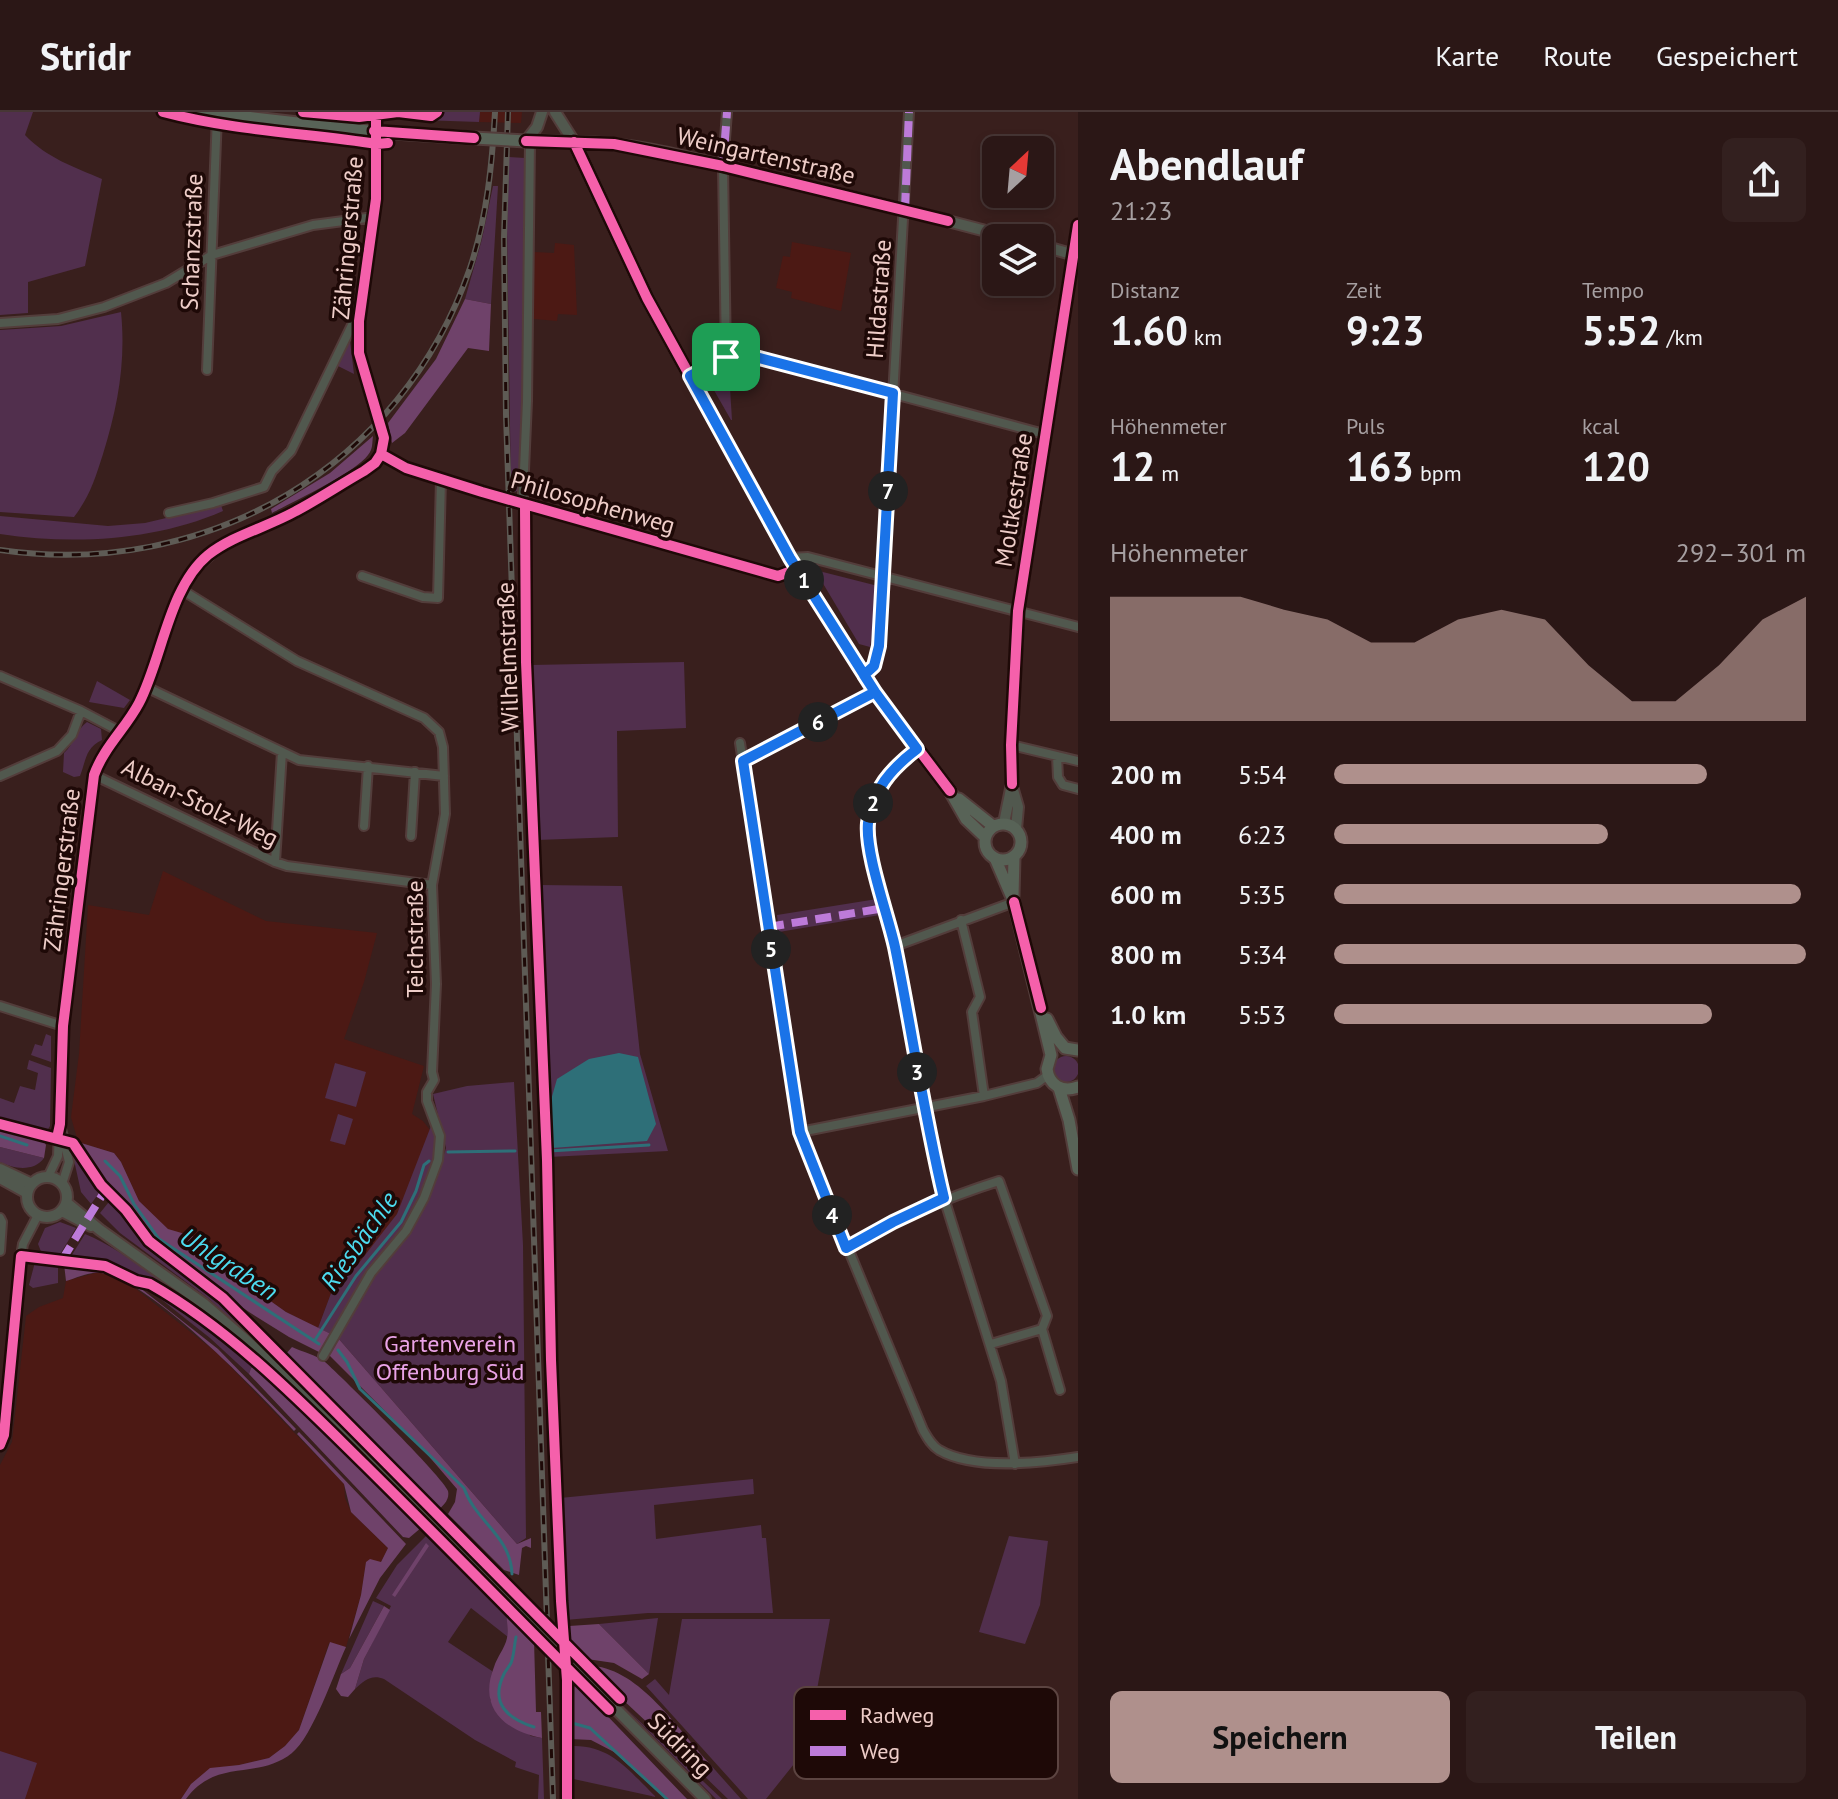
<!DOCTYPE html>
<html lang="de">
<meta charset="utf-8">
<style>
body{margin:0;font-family:"PT Sans",sans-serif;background:#33201f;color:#f1f3f6;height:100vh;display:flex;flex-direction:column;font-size:30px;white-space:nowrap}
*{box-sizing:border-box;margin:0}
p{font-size:26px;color:#a69fa1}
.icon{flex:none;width:44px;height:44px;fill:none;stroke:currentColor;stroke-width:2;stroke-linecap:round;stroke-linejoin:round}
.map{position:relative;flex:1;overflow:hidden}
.drawer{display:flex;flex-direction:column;background:#2b1716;width:760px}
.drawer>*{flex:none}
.needle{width:52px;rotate:26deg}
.fabs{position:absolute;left:982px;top:24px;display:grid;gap:16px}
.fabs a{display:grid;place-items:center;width:72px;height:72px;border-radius:12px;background:#2b1716;box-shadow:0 4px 12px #0003,0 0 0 2px #473635;font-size:40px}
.pin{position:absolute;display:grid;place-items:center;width:68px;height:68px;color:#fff;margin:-34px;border-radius:16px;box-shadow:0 4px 12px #0006}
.km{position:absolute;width:40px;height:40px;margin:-20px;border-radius:50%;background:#222;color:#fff;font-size:22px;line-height:40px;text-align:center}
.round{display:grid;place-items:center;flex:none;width:84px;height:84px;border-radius:12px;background:#33201f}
.overview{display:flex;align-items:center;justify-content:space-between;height:136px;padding:0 32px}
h1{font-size:44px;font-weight:800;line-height:60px}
.figures{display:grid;grid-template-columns:repeat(3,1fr);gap:12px;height:136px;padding:8px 32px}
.figures div{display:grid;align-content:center}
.figures b{font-size:40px;font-weight:800}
.figures small{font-size:22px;font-weight:400}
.figures p{font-size:22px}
.chart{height:224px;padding:16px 32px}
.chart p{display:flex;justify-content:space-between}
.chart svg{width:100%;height:144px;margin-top:8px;fill:#af908c;opacity:.7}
.button{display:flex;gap:16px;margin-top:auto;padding:16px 32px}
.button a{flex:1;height:92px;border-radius:12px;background:#af908c;color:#111;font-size:32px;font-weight:800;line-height:92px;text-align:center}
.button a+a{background:#33201f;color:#f1f3f6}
ul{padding:0 32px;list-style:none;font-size:26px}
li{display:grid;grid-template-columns:128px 96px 1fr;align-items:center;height:60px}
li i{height:20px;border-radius:10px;background:#af908c}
header{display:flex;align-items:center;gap:48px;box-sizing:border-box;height:112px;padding:0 40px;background:#2b1716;border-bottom:2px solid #473635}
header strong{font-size:38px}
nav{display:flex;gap:44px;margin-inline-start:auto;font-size:28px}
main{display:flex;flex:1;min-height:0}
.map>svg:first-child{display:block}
</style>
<header>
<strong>Stridr</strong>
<nav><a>Karte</a><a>Route</a><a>Gespeichert</a></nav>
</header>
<main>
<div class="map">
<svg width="1078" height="1687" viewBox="0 0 1078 1687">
<rect width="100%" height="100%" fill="#391f1d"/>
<!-- built -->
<path fill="#4c1914" d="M480,0H522L521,11L479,10Z
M792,130L851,141L841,199L791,186L792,180L776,176L783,144L790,145Z
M555,131L574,133L577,203L558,202L557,209L534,207V140L554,141Z
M163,759L266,809L377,821L364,870L344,927L424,954L412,1002L423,1009L430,1018L412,1068L397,1102L385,1119L358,1152L341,1168H336L318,1216L286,1200L217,1151L208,1143V1129L168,1118L139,1089L121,1050L114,1041L78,1030L71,1005L79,942L88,793L149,803Z
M95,1161H104L131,1173L217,1241L344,1372L345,1386L351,1400L388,1436L381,1450H366L361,1483L346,1535L329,1531L299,1618L285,1634L269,1646L239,1653L210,1657L191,1672L181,1687H0V1353L12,1330L26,1204L39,1195L63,1186L66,1169Z"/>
<!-- green -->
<path fill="#512f4d" d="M0,0H33L25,23C47,46 74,55 102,67L85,154L28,170V201L0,203Z
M399,0H480L479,10L392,7V3L399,2Z
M509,45L525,46L521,377L515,380L511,379L507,117Z
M493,74H498L491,192L465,187L482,127Z
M121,200C126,250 118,294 103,342C95,367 90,384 74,405L0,400V218L61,214Z
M348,229H350L354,262L336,253Z
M729,260L732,308H731L711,273L718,265Z
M221,393L223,399C154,429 74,433 0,422V404L108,414L145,411Z
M815,458L878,474L870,535L859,532Z
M684,550L686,616L617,619L618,725L537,728L531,553Z
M97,569L130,588L124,596L89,590Z
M87,610L101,617L102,628C85,636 86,649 80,664L74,665L63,660L64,641C74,632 76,618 87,610Z
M540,773L622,774L640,942L668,1039L549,1045Z
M877,787L880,803L779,820L777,803Z
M46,922L51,924V950L31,943L35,932L42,934Z
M1053 957a13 13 0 1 1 26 0a13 13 0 1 1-26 0Z
M29,948L51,956L50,1014L47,1019L0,1007V986L14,991L20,974L35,978L38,961L27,957Z
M335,951L366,960L356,995L325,986Z
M514,970L523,1133L526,1426L517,1432L338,1226L387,1145L417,1106L436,1069L446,1036L433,982L467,974Z
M338,1002L353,1007L345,1033L330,1029Z
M431,1014C447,1039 418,1095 402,1118C393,1132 379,1143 369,1157C355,1177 343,1200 331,1222L318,1216L336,1168H341L358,1152L397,1102Z
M0,1035L44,1046C34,1060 14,1057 0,1050Z
M72,1039L102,1077L91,1092L81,1080Z
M112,1086L158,1140L228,1195L288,1253L317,1285L209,1187L120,1121L100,1101Z
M60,1110L76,1116L59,1144L42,1142L38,1132L45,1116Z
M85,1122C110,1132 131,1148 153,1163C213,1204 265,1251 317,1302C245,1238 170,1159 70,1146Z
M35,1150L58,1152V1171L33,1176L29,1173Z
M143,1173L156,1177L170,1186L257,1253L251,1256L249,1262L210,1226Z
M753,1367L754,1382L654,1393L656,1427L761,1413L762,1426H766L773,1501H648L565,1508L560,1386Z
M445,1405L507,1467L508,1525L471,1496L448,1530L492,1559L490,1588L531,1624L542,1626L544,1687H538L539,1663L515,1655L516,1650L475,1628L384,1567C371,1562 364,1569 355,1577L364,1547L391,1494L376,1486L397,1453Z
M1009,1424L1048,1429L1040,1493L1025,1532L979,1520Z
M373,1489L384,1494L350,1556L341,1562Z
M658,1506L649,1562L599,1512Z
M682,1507H830L806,1637L766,1687H748L646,1574L655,1567L669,1583Z
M618,1589L722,1687H716Z
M570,1634C611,1632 629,1659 656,1685L569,1666Z
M0,1639L37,1651L25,1687H0Z
M708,1650L741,1687H728L699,1659Z"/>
<!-- forest -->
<path fill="#6f426a" d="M465,187L491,192L489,239L468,236L405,321L392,331L388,311L436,247Z
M373,324C372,331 373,337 368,343C355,361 294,389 272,401L271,397L330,361Z
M0,1015L43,1028L46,1033L44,1046L0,1035Z
M78,1030L114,1041L121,1050L139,1089L168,1117L209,1129L208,1143L217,1151L286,1200L331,1222L319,1240L289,1225L249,1200L167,1143L95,1061Z
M64,1152L100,1155L134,1171L218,1237L296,1317L294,1319C258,1280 151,1168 101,1161C90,1159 76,1166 66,1169Z
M338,1226L517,1432L531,1426V1436L526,1434L522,1436L519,1463L504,1458L448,1402L455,1390L457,1377L420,1334L328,1242Z
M292,1235C302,1240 317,1243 325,1250C341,1264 445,1367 448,1379C450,1388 443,1394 437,1399L285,1243Z
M257,1253L338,1329L422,1415L409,1426L403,1425L249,1262L251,1256Z
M299,1320L406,1432L380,1466L349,1527L361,1483L366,1450L370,1447L381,1450L388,1436L351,1400L344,1372L297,1322Z
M426,1431L429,1434L395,1485L392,1483Z
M384,1494L390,1498L364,1547L355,1577L348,1585L341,1584L336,1577L341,1562L350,1556Z
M507,1501L534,1528L536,1600H541L542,1626C504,1619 478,1595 494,1555C497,1545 505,1536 507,1526C509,1518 506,1509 507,1501Z
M599,1512L649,1562L642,1567L614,1551L587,1547L570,1531L567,1519L569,1514Z
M330,1530L346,1535C334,1561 313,1624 292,1641C257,1669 217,1645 186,1687H181L191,1672L210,1656L239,1653L269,1646L285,1634L299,1618Z
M593,1554C640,1558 678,1617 708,1650L699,1659L621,1586Z
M572,1567L687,1687H666L614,1640L591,1628L570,1627Z"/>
<!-- water -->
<path fill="#2e6f78" d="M619,941L638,945L656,1012L647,1029L552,1036L551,988L557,967L589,947Z"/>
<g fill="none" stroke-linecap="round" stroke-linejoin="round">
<!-- stream -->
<path stroke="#2e6f78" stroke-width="3" d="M0,1024L27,1033
M549,1039L649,1033
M448,1040L515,1039
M105,1049L120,1064L134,1092L159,1127L319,1232
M315,1228L356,1164L401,1110L416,1079L424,1053L429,1049
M338,1238L347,1250L360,1277L464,1376C475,1409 511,1424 512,1462
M516,1525C514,1534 514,1544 511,1551C509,1555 505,1559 504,1562C489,1592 509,1607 534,1615
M572,1611L590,1616L667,1687"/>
<!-- minor casing -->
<g stroke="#533d3b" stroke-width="12">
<path id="minor" d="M530,30L527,289L523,381L526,550L533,695
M0,211L58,207L104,195L166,171L212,143L313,113L374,105
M726,245L723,54L727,0
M207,258L217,3
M690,264L726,245L744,242L1044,322
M372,290L359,241V209L376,87V0
M381,342L406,356L482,380
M521,391L778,464L797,457
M169,401L213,391L264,375L272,359L291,339L352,213L359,209
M790,446L808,445L1078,515
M362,464L423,485L438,486L441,367
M182,478L297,549L424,606L439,620L443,635L445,702L432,773L436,872L432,960L434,968L427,980V989L440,1024L438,1048L424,1086L406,1119L371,1161L323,1244
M864,563L874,554L879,534L909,0
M0,564L81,599L119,619
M146,575L299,648L444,664
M740,631L800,1020L923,1318C927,1325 931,1333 939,1338C973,1358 1040,1351 1078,1345
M1011,633L1078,649
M917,637C891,656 872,678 868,711C865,743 889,803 895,837C910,909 920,981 936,1053L944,1086L1001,1269L1015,1352
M1057,644L1058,665L1063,673L1078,677
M743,649L875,580
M94,663L275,750L287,754L432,773
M0,664L57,639L72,623L81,599
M364,714L368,654
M411,724L415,660
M275,750L282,640
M961,808L980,885L972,900L984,984
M895,834L1014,790
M0,894L63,914
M61,1017L69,1050L62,1072
M800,1020L984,984L1037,971L1048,963
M48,1065L58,1044L63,914L94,663L108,635L140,590L182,478L194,458L221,434L295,400L375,351L381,342L384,326
M0,1106L2,1110L0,1139
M846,1136C898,1107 942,1087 999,1069L1047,1204L1042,1217L991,1232
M1042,1217L1060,1278
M0,1333L4,1323L21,1144L23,1132L38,1103"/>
</g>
<!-- tertiary casing -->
<g stroke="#533d3b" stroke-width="14">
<path id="tertiary" d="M555,0L574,30C632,29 698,48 755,62C841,82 927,103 1012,126
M526,29L537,15L542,0
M1040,133L1078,144
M1013,678L1018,695L1016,717
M1004,711L1012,672L1011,633L1018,499L1078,113
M0,1057L32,1072
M27 1085a20 20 0 1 1 40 0a20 20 0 1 1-40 0Z
M0,1066L27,1081
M67,1091L100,1118L204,1192L247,1229L417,1394
M62,1099L91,1114
M613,1594L705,1687"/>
</g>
<!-- secondary casing -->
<g stroke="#533d3b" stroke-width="15">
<path id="secondary" d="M202,0L377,20L474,26
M526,29L574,30L647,186L790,446L875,580L950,679L966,707L985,725
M959,687L993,714
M985 730a18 18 0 1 1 36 0a18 18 0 1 1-36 0Z
M995,746L1014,790L1051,943
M1013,784L1014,745
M1047,907L1056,925L1065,936
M1065,936L1078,938
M1051,943L1047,957C1049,973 1062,981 1078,975
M1059,976L1069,1008L1078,1057"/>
</g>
<!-- minor -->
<use href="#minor" stroke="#51584e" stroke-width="8"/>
<!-- tertiary -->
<use href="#tertiary" stroke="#51584e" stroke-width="10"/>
<!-- secondary -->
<use href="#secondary" stroke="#586357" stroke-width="11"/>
<!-- rail casing -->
<g stroke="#5e5b55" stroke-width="6">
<path id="rail" d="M508,0L504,126L506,303L553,1687
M0,438C206,468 402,355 470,156C487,105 492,53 495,0"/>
</g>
<!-- rail -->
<use href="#rail" stroke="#1e0907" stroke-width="3" stroke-dasharray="9" stroke-linecap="butt"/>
<!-- minor-bridge casing -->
<g stroke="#533d3b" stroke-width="12" stroke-linecap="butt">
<path id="minor-bridge" d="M372,290L384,326
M482,380L514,389"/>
</g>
<!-- tertiary-bridge casing -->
<g stroke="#533d3b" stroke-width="14" stroke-linecap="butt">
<path id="tertiary-bridge" d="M417,1394L613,1594"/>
</g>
<!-- secondary-bridge casing -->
<g stroke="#533d3b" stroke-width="15" stroke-linecap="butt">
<path id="secondary-bridge" d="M474,26L526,29"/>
</g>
<!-- minor-bridge -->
<use href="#minor-bridge" stroke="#51584e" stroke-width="8"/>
<!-- tertiary-bridge -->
<use href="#tertiary-bridge" stroke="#51584e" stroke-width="10"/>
<!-- secondary-bridge -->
<use href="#secondary-bridge" stroke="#586357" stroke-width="11"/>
<!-- quiet -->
<path stroke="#bd7bd9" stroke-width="8" stroke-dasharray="16 8" stroke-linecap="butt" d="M723,54L727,0
M905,97L909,0
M768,815L885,796
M62,1148L106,1077"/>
<!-- cycleway casing -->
<g stroke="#1e0907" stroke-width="15">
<path id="cycleway" d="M163,0C235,19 305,21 377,32L388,31
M303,0L359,5L398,0L431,4L437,0
M374,19L474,26
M526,29L614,32L723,54L948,109
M574,30L647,186L790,446L875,580L950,679
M381,342L406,356L482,380L778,464L797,457
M525,393L526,550L547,1048L551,1248L561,1489L567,1568V1687
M1012,672L1011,633L1018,499L1078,113
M1014,790L1041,896
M0,1012L73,1031L101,1073L126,1098L149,1129L223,1186L620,1587
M57,1026L60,1012L63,914L94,663C104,635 126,616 139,591C162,547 169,475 208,443C233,423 268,415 296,399C319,387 341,372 364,359L375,351L381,342L384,326L359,241V209L376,87V0
M0,1333L4,1323L21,1144L105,1154L136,1169L150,1172C231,1218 298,1287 364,1352C446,1433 527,1516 609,1598"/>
</g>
<!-- cycleway -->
<use href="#cycleway" stroke="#f560ab" stroke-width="10"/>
</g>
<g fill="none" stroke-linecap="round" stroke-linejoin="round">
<!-- route casing -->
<g stroke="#fff" stroke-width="16">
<path id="route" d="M726,245L690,264L790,446L875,580L917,637C892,656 872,678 868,711C865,741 888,803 895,835C912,919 924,1003 944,1086L893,1110L846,1136L800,1020L743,649L875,580L864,563L874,554L879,534L893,281L744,242L726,245"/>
</g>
<!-- route -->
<use href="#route" stroke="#1a73e8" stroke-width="10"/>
</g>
<g text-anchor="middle" stroke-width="7" stroke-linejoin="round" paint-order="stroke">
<!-- street labels -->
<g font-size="24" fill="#eecdc8" stroke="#1e0907">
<text transform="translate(766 44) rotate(13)" y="8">Weingartenstraße</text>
<text transform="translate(348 126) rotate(-85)" y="8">Zähringerstraße</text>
<text transform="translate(192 130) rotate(-88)" y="8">Schanzstraße</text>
<text transform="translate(879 187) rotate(-86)" y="8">Hildastraße</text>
<text transform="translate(1014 388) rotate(-81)" y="8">Moltkestraße</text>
<text transform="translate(593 391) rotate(16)" y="8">Philosophenweg</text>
<text transform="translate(508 545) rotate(-92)" y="8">Wilhelmstraße</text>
<text transform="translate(200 691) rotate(26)" y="8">Alban-Stolz-Weg</text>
<text transform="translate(62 758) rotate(-83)" y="8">Zähringerstraße</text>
<text transform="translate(415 827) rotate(-90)" y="8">Teichstraße</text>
<text transform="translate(680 1633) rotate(45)" y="8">Südring</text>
</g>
<!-- park labels -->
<g font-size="24" fill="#eaa3e7" stroke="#1e0907">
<text x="450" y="1240">Gartenverein<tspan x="450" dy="28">Offenburg Süd</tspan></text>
</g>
<!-- water labels -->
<g font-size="26" font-style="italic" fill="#4cdbef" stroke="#1e0907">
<text transform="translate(359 1129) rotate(-55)" y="9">Riesbächle</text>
<text transform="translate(229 1152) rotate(33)" y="9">Uhlgraben</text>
</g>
</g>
<!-- legend -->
<rect x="794" y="1575" width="264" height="92" rx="12" fill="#1e0907" stroke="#5c4441" stroke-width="2"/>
<rect x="810" y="1598" width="36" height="10" fill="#f560ab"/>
<rect x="810" y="1634" width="36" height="10" fill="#bd7bd9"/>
<g font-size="22" fill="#eecdc8">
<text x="860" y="1611">Radweg</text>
<text x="860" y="1647">Weg</text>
</g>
</svg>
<div class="fabs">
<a><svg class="needle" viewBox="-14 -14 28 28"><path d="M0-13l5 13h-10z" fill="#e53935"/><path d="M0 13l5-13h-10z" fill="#a69fa1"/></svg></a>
<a><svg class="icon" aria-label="layers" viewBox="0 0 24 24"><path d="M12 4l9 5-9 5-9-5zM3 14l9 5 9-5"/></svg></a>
</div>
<div class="pin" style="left:726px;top:245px;background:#1e9e55"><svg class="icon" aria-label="arrive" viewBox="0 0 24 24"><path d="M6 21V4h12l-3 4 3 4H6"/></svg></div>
<b class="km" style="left:804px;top:468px">1</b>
<b class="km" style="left:873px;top:691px">2</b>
<b class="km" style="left:917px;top:960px">3</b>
<b class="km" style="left:832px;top:1103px">4</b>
<b class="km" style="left:771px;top:837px">5</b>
<b class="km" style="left:818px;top:610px">6</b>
<b class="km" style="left:888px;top:379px">7</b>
</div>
<section class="drawer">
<div class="overview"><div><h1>Abendlauf</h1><p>21:23</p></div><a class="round"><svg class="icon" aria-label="share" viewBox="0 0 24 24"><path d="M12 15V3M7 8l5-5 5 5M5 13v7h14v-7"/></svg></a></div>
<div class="figures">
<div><p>Distanz</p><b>1.60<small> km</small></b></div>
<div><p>Zeit</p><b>9:23</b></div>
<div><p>Tempo</p><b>5:52<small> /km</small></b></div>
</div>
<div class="figures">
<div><p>Höhenmeter</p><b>12<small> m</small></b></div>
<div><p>Puls</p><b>163<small> bpm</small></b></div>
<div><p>kcal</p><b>120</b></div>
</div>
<div class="chart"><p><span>Höhenmeter</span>292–301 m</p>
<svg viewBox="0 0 160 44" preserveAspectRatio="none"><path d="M0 44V6L10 6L20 6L30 6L40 10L50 13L60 20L70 20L80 13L90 10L100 13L110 27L120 38L130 38L140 27L150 13L160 6V44z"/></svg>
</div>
<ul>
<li><b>200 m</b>5:54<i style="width:79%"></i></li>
<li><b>400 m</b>6:23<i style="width:58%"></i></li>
<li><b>600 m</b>5:35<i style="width:99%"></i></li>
<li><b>800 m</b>5:34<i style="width:100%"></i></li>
<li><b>1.0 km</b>5:53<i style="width:80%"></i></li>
</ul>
<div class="button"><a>Speichern</a><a>Teilen</a></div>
</section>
</main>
